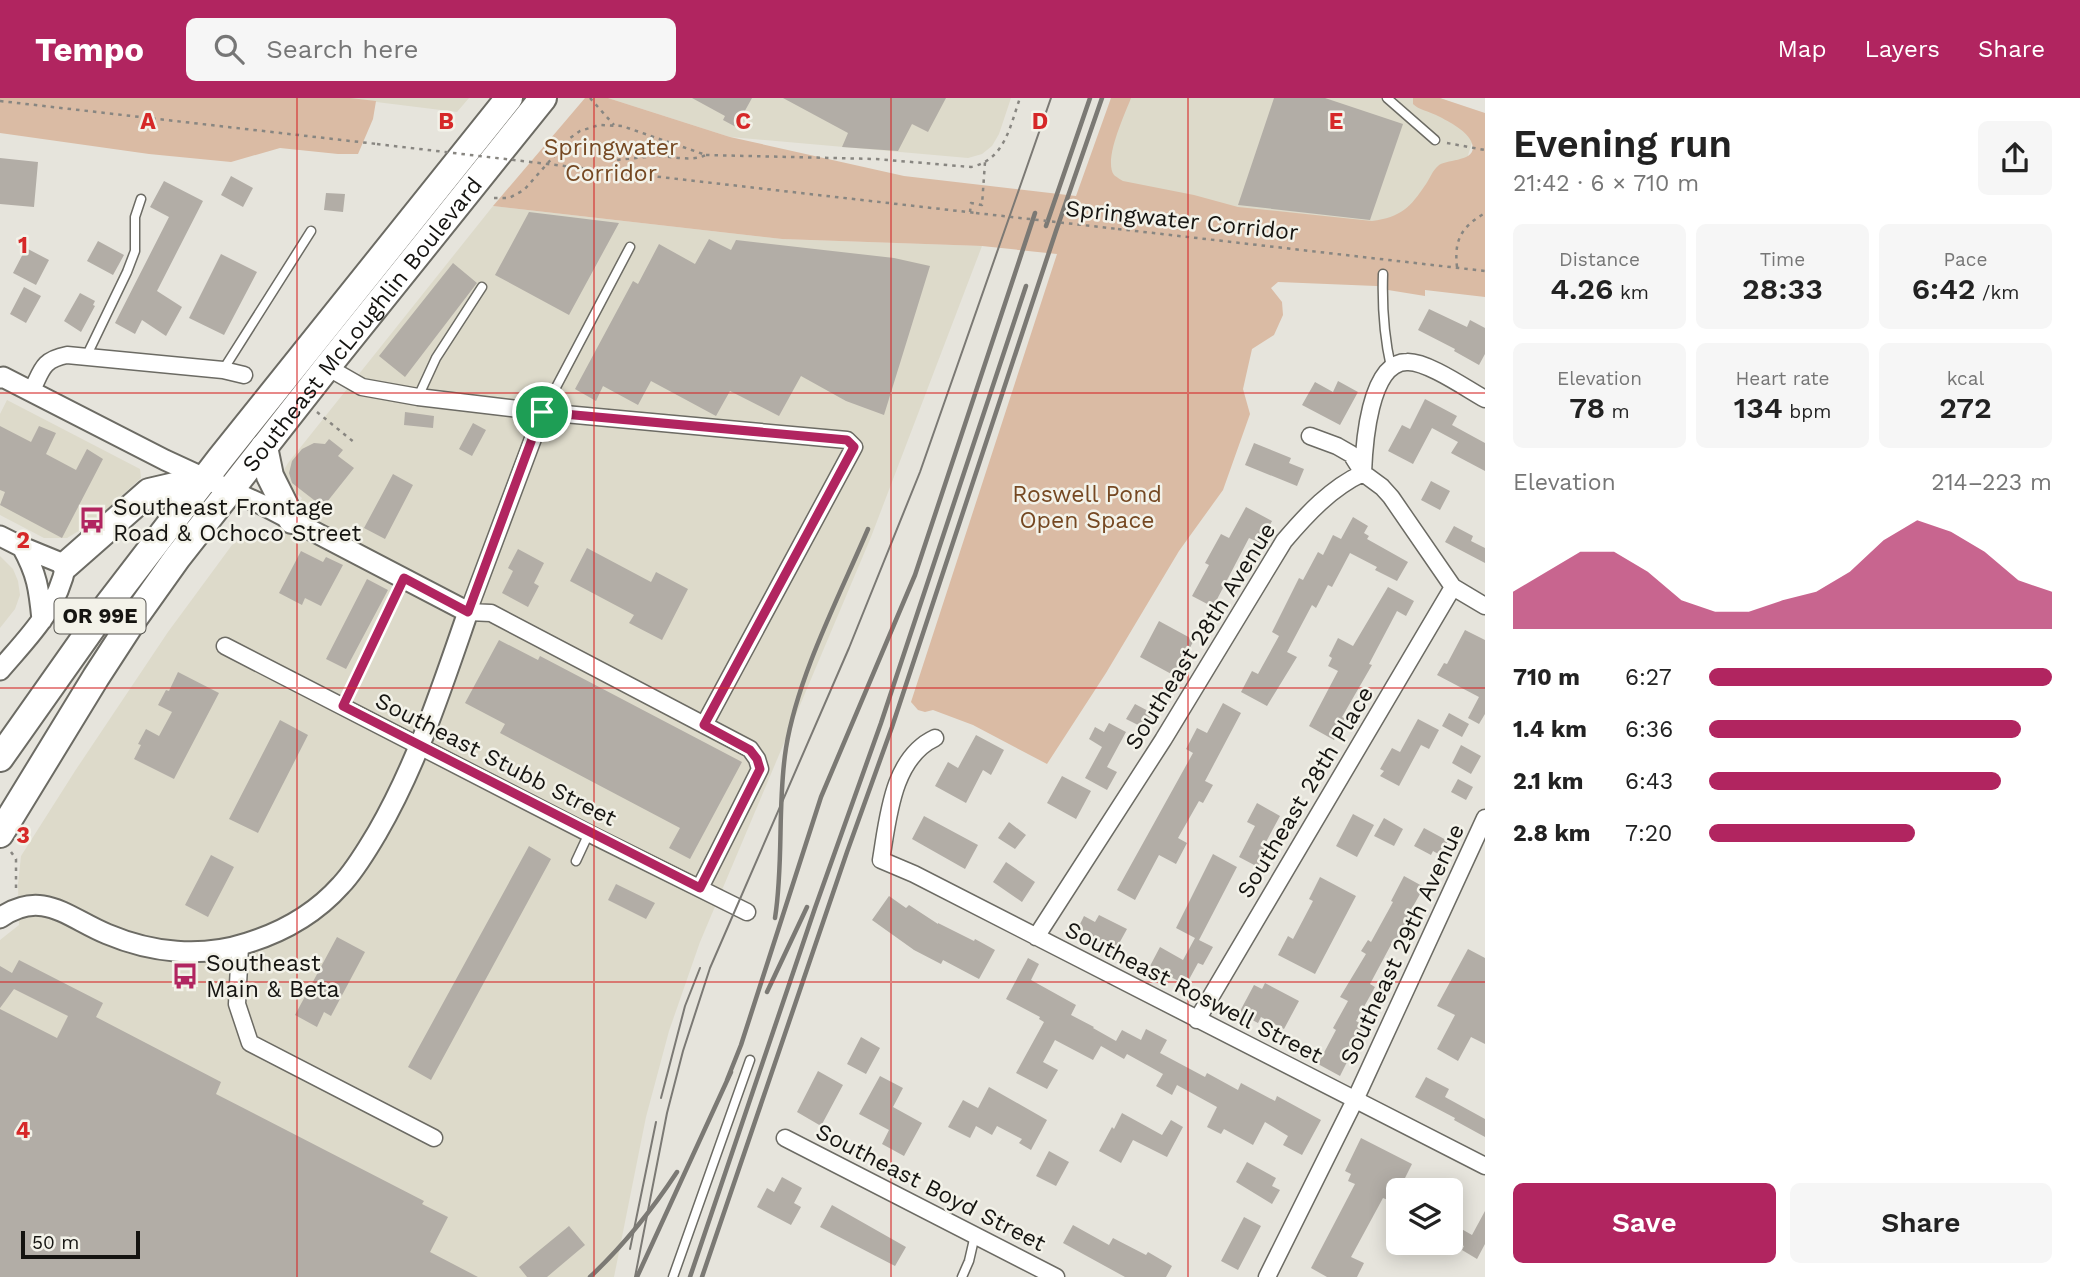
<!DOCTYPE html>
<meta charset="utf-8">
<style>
body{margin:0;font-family:"Work Sans",sans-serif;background:#f6f6f6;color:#222;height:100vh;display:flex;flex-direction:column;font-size:26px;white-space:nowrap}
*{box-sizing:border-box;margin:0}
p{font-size:23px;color:#767676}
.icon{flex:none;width:38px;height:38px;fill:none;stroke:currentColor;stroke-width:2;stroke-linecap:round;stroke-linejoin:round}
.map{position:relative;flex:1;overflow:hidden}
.sheet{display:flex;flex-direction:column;background:#fff;width:595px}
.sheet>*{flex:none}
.fabs{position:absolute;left:1386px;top:1080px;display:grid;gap:14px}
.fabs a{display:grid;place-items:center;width:77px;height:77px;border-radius:10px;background:#fff;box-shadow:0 4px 18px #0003;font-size:35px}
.scale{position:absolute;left:21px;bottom:18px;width:119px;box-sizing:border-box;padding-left:7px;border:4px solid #151411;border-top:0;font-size:19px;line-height:24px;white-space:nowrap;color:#151411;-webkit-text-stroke:5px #f3f2e9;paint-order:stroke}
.pin{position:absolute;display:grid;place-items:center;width:60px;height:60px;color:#fff;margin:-30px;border:4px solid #fff;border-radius:50%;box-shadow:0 2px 7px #0007}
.round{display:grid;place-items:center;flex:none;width:74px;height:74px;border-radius:10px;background:#f6f6f6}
.overview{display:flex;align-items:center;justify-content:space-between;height:119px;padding:0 28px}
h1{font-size:38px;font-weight:600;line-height:52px}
.stats{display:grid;grid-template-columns:repeat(3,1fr);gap:10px;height:119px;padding:7px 28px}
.stats div{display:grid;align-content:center;border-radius:10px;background:#f6f6f6;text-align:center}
.stats b{font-size:30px;font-weight:600}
.stats small{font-size:19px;font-weight:400}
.stats p{font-size:19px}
.chart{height:196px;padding:14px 28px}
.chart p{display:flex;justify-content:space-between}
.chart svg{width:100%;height:126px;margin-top:7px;fill:#b12560;opacity:.7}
.button{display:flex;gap:14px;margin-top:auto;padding:14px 28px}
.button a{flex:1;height:80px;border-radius:10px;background:#b12560;color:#fff;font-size:28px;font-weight:600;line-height:80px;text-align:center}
.button a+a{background:#f6f6f6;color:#222}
ul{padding:0 28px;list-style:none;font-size:23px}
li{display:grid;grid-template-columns:112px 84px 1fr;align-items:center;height:52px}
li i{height:18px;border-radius:9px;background:#b12560}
header{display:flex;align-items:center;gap:42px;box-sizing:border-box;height:98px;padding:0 35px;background:#b12560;color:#fff}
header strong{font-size:33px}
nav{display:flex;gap:38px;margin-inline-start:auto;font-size:24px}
.search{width:490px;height:63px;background:#f6f6f6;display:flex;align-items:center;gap:18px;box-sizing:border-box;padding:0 24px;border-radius:10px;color:#767676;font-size:26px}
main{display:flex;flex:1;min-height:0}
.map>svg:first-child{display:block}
</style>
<header>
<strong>Tempo</strong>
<div class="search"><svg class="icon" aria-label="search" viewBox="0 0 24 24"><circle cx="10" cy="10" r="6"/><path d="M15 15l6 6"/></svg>Search here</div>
<nav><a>Map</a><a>Layers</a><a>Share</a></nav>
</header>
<main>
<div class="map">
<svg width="1485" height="1179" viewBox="0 0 1485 1179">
<rect width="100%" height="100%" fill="#e6e4dc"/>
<!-- built -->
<path fill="#dddaca" d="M344,0H469L457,14Z
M608,0H1011L999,36L992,48L982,56L968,60L730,39Z
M1126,0H1440L1481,16L1442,140L1091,100Z
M493,108L782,141L982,148L871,439L700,844L669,933L646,1019L614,1179H0V842L19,827L18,786L21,758L75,673L168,534L232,447L245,438L260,434L283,435L302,400L288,388L284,380V372L288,365Z
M7,302L140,371L141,380L92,425L67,440H44L0,417V316Z
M0,458L13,471L18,483L20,497L15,511L0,530Z"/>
<!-- green -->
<path fill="#dabba4" d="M0,0H350L376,3L373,21L358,56H338L280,50L231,64L149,56L0,35Z
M585,0H608L730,39L904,78L1076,98L1111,0H1131C1125,16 1103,62 1114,77C1115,78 1121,82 1123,83L1194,97L1238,109L1372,123C1401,119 1410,110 1426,86C1430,80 1433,72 1438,68C1446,60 1481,65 1471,43C1466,32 1446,22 1436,17C1428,13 1419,12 1413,6V0H1440L1485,15V199L1425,192V198L1388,192L1387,189L1376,188L1278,184L1271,190L1282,204L1283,217L1274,237L1252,251L1243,291L1250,316L1223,392L1179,453L1106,575L1047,666L973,627L933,612L925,614L918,612L911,604L1057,156L982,148L782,141L493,108Z"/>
<!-- building -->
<path fill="#b2ada6" d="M692,0H752L736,29L723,22L725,18Z
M783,0H946L928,34L912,26L898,53L842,49L848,35Z
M1274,0H1325L1403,26L1370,122L1238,107Z
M0,60L38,64L34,109L0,106Z
M231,78L253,90L243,109L221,97Z
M164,83L203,103L157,193L182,209L166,238L142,222L135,236L115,225L169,119L150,109Z
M326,95L345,96L343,114L324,112Z
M529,114L619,125L569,217L495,177Z
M709,141L731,152L736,142L894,160L930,168L884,317L846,303L801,278L779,318L730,293L716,318L651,283L638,307L603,288L596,303L575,291L633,183L638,186L659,146L695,166Z
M98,143L124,157L113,177L87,163Z
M26,150L49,162L36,187L13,175Z
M221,156L257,174L224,237L189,220Z
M453,165L477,185L405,279L379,258Z
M24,189L41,198L26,225L10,216Z
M80,195L95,203L93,207L95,208L81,234L64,223Z
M1429,211L1467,229L1470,222L1485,230V256L1479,267L1454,253L1455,251L1418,232Z
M1338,283L1358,294L1340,327L1302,307L1315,284L1333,294Z
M1425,301L1457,318L1452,327L1485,345V373L1451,355L1458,344L1432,330L1413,366L1388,353L1402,327L1410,331Z
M405,314L434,318L433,330L404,327Z
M473,325L486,332L472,358L459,351Z
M0,328L31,344L39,328L56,335L46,356L76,372L87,351L103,361L62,440L0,407L5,394L0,392Z
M329,341L343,352L338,358L354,370L323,409L292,385L289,375L292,363L302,351L314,345L325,346Z
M1254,345L1291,360L1289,365L1304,371L1297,388L1245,367Z
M393,376L413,387L385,441L364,430Z
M1431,383L1450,393L1440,412L1421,402Z
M1246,409L1272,423L1260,445L1249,440L1213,509L1192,498L1209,467L1205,465L1221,436L1229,440Z
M1353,419L1368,428L1364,435L1369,438L1367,441L1408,464L1397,483L1375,472L1377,469L1350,455L1332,489L1328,487L1316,510L1312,507L1287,554L1297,559L1267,608L1241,594L1252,573L1258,576L1279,538L1272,534L1299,480L1303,482L1318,454L1323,457L1333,437L1341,441Z
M1454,428L1473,438L1471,443L1485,450V465L1445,444Z
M587,450L651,484L656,474L688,491L662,542L629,525L634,517L570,483Z
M518,451L544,465L534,485L539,488L528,509L502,495L513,473L508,470Z
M301,453L323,464L326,459L343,467L321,508L305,500L302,507L279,495Z
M367,481L388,492L346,571L326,561Z
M1388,489L1414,503L1406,518L1397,513L1369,566L1372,567L1342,619L1346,621L1334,642L1309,628L1338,573L1328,568L1332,560L1329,558L1338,540L1353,548Z
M1159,523L1194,542L1175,578L1140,559Z
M1465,532L1485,542V616L1479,626L1468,620L1479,599L1437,577L1444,565L1447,566Z
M499,542L538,562L540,558L742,664L690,761L669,750L680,730L500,635L505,626L465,605Z
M178,574L219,595L174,681L134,661L141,647L138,646L146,631L159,638L172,614L158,607L166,592L169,593Z
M1223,605L1241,615L1205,683L1213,687L1203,705L1199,703L1178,740L1187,745L1176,766L1159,757L1135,802L1117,792L1193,655L1186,651L1197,630L1207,635Z
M1135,606L1152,615L1144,630L1126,621Z
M1449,615L1469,626L1462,639L1442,628Z
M1418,621L1439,632L1429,651L1421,647L1399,688L1380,678L1384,673L1380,671L1392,650L1400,654Z
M280,622L308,637L258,735L229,721Z
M1109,625L1126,634L1107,669L1117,674L1107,692L1085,680L1102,649L1089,641L1095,629L1104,634Z
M976,637L1004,652L991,677L983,672L966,705L935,688L948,664L958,670Z
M1461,647L1481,658L1471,676L1452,665Z
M1062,678L1091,693L1076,721L1047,705Z
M1458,681L1473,689L1466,702L1451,694Z
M1257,705L1280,718L1266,744L1270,746L1258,769L1239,759L1255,728L1247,724Z
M1353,716L1374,727L1357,759L1336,748Z
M924,718L978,747L965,771L912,741Z
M1384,720L1403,731L1394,748L1374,738Z
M1009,724L1026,737L1015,751L998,740Z
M1424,730L1448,743L1440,757L1433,753L1431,757L1414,748Z
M529,748L551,761L431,982L408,969Z
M1213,756L1237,769L1199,842L1213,849L1203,867L1198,865L1186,887L1150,868L1160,849L1183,862L1195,840L1176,830Z
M211,757L234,769L208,819L185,807Z
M1006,764L1035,784L1022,804L993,784Z
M1404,778L1424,789L1407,819L1412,821L1398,846L1393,843L1370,886L1375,889L1356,923L1365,928L1340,978L1318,966L1336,932L1333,930L1348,903L1340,899L1366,856L1361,853L1368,842L1371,844L1393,804L1391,803Z
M1320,779L1356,798L1315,876L1278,857L1288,838L1293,841L1313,803L1309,801Z
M616,786L655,805L646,821L608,802Z
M889,798L906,810L909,807L938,826V825L974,843L975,841L995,852L979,881L943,862L941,866L914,852L872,822Z
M1099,817L1127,831L1116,851L1078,830L1084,818L1095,824Z
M337,839L365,854L331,918L324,914L317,929L295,917Z
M1468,851L1485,860V946L1471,939L1458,963L1437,951L1455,917L1437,908Z
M1028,860L1039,866L1031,882L1076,907L1071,917L1094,929L1093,930L1116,943L1122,932L1141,942L1146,931L1167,942L1160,955L1205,979L1207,975L1238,992L1241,985L1275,1003L1277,998L1321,1022L1302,1057L1283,1047L1288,1038L1265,1024L1253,1047L1224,1031L1221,1036L1207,1029L1217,1009L1177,987L1172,997L1156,988L1163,976L1127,956L1124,961L1101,948L1093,962L1055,942L1043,964L1058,972L1047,991L1016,975L1044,924L1039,921L1040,919L1006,901Z
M19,862L103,905L96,919L221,984L216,996L424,1103L422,1106L448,1119L430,1154L478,1179H0V911L57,940L68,918L14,891L0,910V868L12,875Z
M1265,885L1299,903L1284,931L1261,919L1258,925L1239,915L1254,887L1262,891Z
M861,939L880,950L866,976L847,966Z
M818,973L843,987L821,1028L797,1014Z
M880,978L903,990L893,1009L922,1025L904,1058L882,1046L889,1032L859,1016Z
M1426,979L1449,991L1445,999L1485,1021V1039L1454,1022L1455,1020L1415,999Z
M989,989L1047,1022L1031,1052L1019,1045L1022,1041L997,1028L992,1037L976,1028L970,1040L948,1029L963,1002L978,1010Z
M1122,1015L1162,1037L1171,1022L1183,1029L1167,1059L1133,1042L1121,1065L1099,1053L1112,1029L1114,1031Z
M1361,1040L1412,1066L1393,1104L1383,1100L1351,1159L1364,1165L1357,1179H1327L1311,1170L1355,1086L1348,1083L1351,1076L1345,1073Z
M1049,1053L1069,1064L1056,1088L1036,1078Z
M1247,1064L1276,1080L1272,1088L1280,1092L1272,1106L1236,1084Z
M782,1079L802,1090L794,1105L801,1109L791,1127L757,1109L767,1090L774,1094Z
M832,1107L906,1149L895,1168L820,1129Z
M1485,1113V1146L1477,1161L1462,1152L1464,1148L1451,1142V1125L1472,1137Z
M1244,1119L1261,1128L1238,1172L1221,1163Z
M1073,1127L1109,1147L1113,1140L1146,1157L1148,1154L1172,1168L1166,1179H1125L1063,1145Z
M569,1128L585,1147L547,1179H527L519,1169Z"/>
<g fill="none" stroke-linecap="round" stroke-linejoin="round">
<!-- service casing -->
<g stroke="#6c6b64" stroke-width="11">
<path id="service" d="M1387,0L1435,42
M1383,176C1382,207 1384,238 1391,269
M86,259L127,174L135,153V119L141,101
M223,272L311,133
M418,299L436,260L482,189
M543,314L630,149
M343,608L404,480
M576,763L589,735
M673,1179L750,962
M962,1179L969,1163L975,1137"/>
</g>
<!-- minor casing -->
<g stroke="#6c6b64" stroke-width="19">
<path id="minor" d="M327,269L362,289L418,299L543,314L847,342L854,349L704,627
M31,294C42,273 41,262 67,257L223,272L244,277
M543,314L468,514L491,515L750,651L757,661L760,671L700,790
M1310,338L1337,348L1351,356L1363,375L1382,389L1391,399L1453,489L1485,508
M1363,375C1364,348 1369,264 1407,264C1427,263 1467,291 1485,301
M225,548L596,739L747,814
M935,640C892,660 888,721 881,762L914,776L1485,1068
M1036,839L1163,642L1284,443C1307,416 1331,390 1363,375
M240,848L237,906L250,945L434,1040
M1197,922L1453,489
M785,1040L1056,1179
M1267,1179L1355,1002L1485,720"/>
</g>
<!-- tertiary casing -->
<g stroke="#6c6b64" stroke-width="23">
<path id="tertiary" d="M0,280L3,279L165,362L265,408L468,514C442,589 417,666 377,735C366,753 356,771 341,787C316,815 283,834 247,845C201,860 152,855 107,836C68,820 42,790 0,820
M0,438L22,449L66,467C57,512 29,538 0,572
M22,449C37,476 39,491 42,522"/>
</g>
<!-- trunk casing -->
<g stroke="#6c6b64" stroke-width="30">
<g id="trunk">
<path d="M264,349L270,378L292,422"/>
<path d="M66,467L149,394L205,381"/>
<path d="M0,660L108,507L220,361L509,0"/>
<path id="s1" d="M0,736L96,579L135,519L177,460L327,269L543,0"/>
</g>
</g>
<!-- path -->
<path stroke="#888681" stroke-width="2.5" stroke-dasharray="3.5 5" stroke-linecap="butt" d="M590,0L614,27
M0,3L377,46
M1447,45L1485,52
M706,57L876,61L971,69C1005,62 1010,28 1020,0
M590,71L976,115
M494,100H509L524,92L570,40L580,33L599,27L622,28L706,57C691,64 672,58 656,58C643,59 629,61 616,62L611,73
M970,114L971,105L982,107L985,64
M1118,131L1485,173
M1457,169C1454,142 1461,129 1485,115
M317,314L355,345
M11,754L16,761V795"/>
<!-- service -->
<use href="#service" stroke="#fff" stroke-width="8"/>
<!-- minor -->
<use href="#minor" stroke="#fff" stroke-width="16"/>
<!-- tertiary -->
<use href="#tertiary" stroke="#fff" stroke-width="19"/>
<!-- trunk -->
<use href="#trunk" stroke="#fff" stroke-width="26"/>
<!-- tram -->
<path stroke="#7b7974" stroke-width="2" d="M661,1000L685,908L700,870
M630,1151L656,1024
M635,1179L667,1015L683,953L710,870L849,550L920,374L1051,0"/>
<!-- rail -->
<path stroke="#7b7974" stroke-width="4.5" d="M1046,128L1090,0
M775,820C784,764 777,706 786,650C798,577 839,499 868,431
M767,894L807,809
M727,982L741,947L821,699L915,477L1035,115
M590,1179C623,1148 652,1112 677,1074
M637,1179L731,974
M690,1179L815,810L881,625L1026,188
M702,1179L847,754L892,629L1056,133L1102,0"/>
<!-- path-bridge -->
<path stroke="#888681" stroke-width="2.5" stroke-dasharray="3.5 5" stroke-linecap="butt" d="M377,46L590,71
M976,115L1118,131"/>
</g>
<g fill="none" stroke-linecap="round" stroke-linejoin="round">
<!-- route casing -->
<g stroke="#fff" stroke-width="14">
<path id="route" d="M542,314L847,342L854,349L704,627L750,652L757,661L760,671L700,790L343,608L404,480L468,514Z"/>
</g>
<!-- route -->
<use href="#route" stroke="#b12560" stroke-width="9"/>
</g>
<!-- grid -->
<path fill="none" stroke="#d62828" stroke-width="2" stroke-opacity="0.55" d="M297,0V1179M594,0V1179M891,0V1179M1188,0V1179M0,295H1485M0,590H1485M0,884H1485"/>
<!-- icons -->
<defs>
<g id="bus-bare" transform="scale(2.1)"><path d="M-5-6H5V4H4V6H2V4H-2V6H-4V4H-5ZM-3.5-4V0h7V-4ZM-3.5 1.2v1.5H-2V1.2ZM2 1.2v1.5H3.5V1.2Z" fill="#b12560" stroke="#f3f2e9" stroke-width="2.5" paint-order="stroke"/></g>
</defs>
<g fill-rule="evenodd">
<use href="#bus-bare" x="92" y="422"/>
<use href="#bus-bare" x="185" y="878"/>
</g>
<g text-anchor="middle" stroke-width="5" stroke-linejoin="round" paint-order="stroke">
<!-- shield labels -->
<rect fill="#f3f2e9" stroke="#585752" stroke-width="2" x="54.5" y="500.5" width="91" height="35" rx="5"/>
<g font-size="21" font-weight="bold" fill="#151411">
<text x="100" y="525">OR 99E</text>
</g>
<!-- park labels -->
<g font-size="23" fill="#754822" stroke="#f3f2e9">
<text x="611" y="57">Springwater<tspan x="611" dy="26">Corridor</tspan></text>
<text x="1087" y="404">Roswell Pond<tspan x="1087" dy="26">Open Space</tspan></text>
</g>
<!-- street labels -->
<g font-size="23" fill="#151411" stroke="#f3f2e9">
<text transform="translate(1182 122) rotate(6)" y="8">Springwater Corridor</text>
<text dy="8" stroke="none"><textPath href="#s1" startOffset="626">Southeast McLoughlin Boulevard</textPath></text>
<text transform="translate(1200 538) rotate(-58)" y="8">Southeast 28th Avenue</text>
<text transform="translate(496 661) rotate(27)" y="8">Southeast Stubb Street</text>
<text transform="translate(1305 694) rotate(-59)" y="8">Southeast 28th Place</text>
<text transform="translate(1402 846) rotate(-65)" y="8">Southeast 29th Avenue</text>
<text transform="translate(1194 894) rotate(27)" y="8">Southeast Roswell Street</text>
<text transform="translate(931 1089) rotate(27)" y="8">Southeast Boyd Street</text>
</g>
<!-- poi labels -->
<g font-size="23" fill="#151411" stroke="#f3f2e9" text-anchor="start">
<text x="113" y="417">Southeast Frontage<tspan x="113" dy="26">Road &amp; Ochoco Street</tspan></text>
<text x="206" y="873">Southeast<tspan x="206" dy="26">Main &amp; Beta</tspan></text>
</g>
</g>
<g font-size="23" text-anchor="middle" font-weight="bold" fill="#d62828" stroke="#f3f2e9" stroke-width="5" stroke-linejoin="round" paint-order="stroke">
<text x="148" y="31">A</text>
<text x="446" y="31">B</text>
<text x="743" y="31">C</text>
<text x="1040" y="31">D</text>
<text x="1336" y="31">E</text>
<text x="23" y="155">1</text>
<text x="23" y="450">2</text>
<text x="23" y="745">3</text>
<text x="23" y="1040">4</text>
</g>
</svg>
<div class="fabs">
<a><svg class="icon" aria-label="layers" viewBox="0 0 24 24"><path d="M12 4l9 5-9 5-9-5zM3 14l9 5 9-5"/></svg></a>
</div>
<div class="scale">50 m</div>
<div class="pin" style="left:542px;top:314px;background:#1e9e55"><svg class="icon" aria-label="arrive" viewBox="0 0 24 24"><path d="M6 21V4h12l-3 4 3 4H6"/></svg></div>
</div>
<section class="sheet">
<div class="overview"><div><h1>Evening run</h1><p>21:42 · 6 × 710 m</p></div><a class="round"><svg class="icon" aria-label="share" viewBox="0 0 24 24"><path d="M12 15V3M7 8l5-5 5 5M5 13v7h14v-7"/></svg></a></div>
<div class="stats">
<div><p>Distance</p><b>4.26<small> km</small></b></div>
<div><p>Time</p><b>28:33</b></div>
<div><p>Pace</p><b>6:42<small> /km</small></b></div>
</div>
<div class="stats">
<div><p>Elevation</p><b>78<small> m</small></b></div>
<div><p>Heart rate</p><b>134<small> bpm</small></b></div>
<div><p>kcal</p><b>272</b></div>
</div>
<div class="chart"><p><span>Elevation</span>214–223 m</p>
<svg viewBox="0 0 160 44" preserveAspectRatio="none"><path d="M0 44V31L10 24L20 17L30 17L40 24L50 34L60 38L70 38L80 34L90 31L100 24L110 13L120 6L130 10L140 17L150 27L160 31V44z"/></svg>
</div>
<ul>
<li><b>710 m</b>6:27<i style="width:100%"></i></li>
<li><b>1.4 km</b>6:36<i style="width:91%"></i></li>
<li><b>2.1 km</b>6:43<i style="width:85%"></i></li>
<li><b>2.8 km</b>7:20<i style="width:60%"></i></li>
</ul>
<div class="button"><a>Save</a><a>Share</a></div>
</section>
</main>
